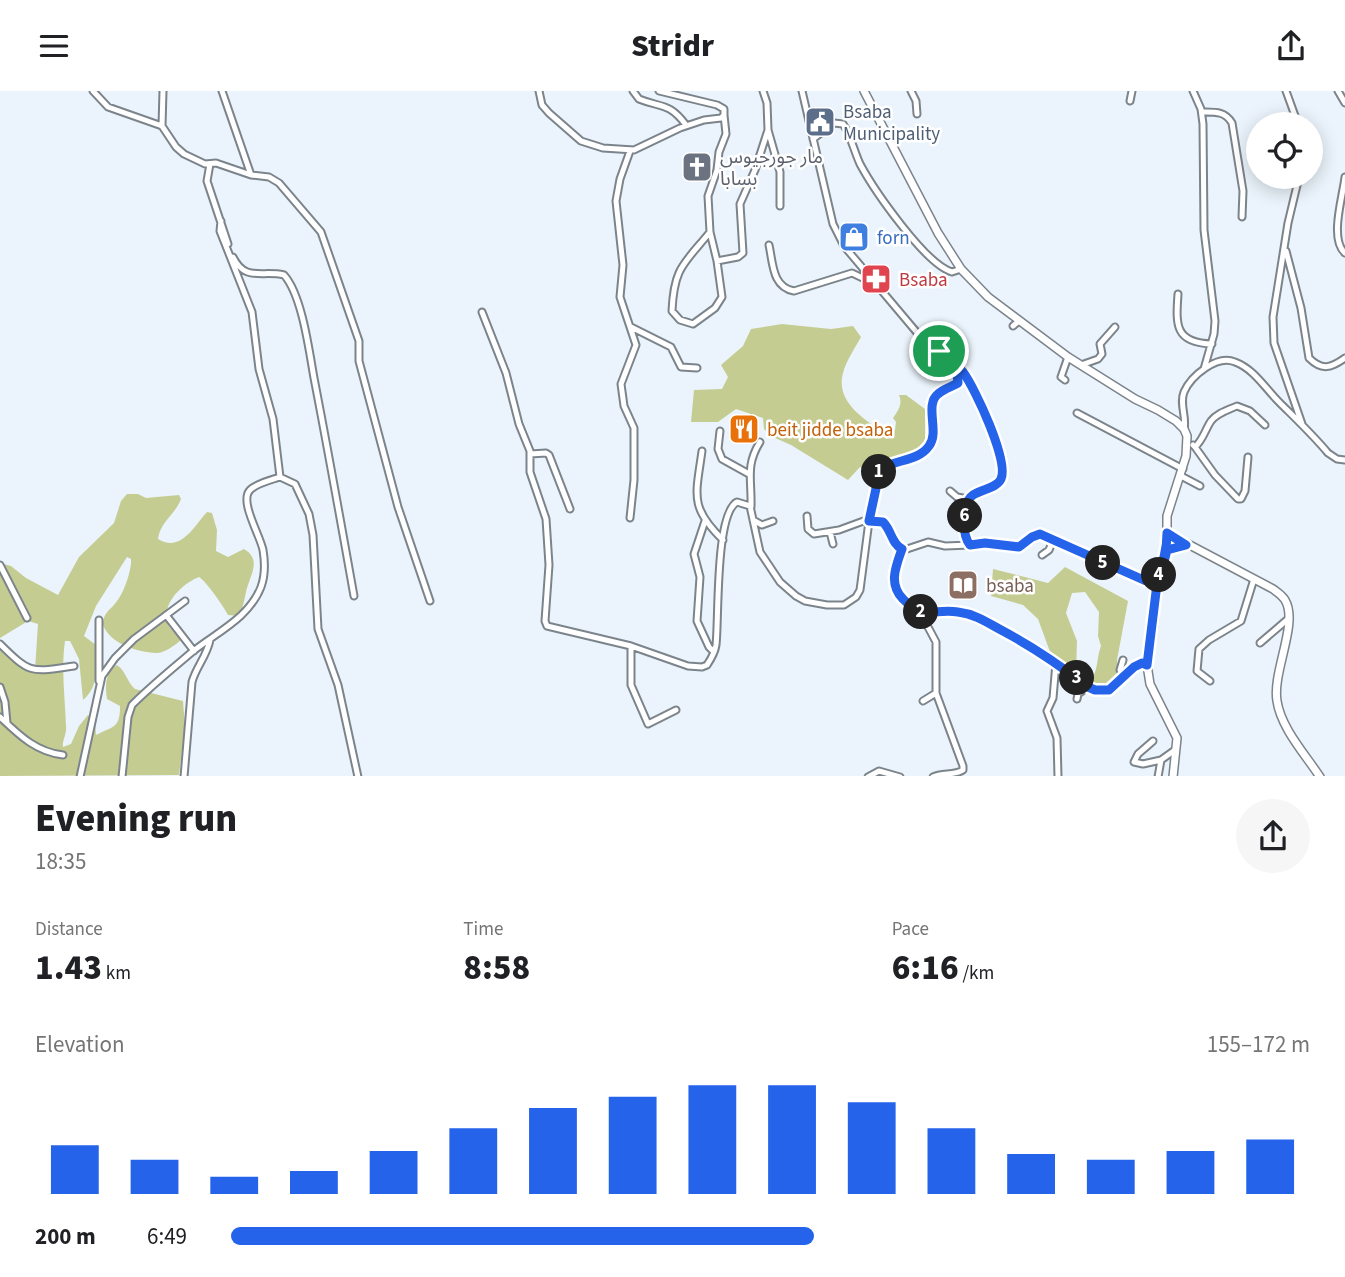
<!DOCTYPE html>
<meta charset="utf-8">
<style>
body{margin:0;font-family:"Source Sans 3","Noto Sans Arabic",sans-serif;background:#f6f6f6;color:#202124;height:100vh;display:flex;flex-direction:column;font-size:26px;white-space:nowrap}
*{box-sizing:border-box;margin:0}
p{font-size:23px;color:#757577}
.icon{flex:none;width:38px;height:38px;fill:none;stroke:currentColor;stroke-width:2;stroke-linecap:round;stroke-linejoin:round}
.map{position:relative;height:685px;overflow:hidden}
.side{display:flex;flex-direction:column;background:#fff;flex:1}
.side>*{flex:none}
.fabs{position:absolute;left:1246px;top:21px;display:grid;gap:14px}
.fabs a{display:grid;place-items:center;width:77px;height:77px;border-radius:50%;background:#fff;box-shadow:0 4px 18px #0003;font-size:35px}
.pin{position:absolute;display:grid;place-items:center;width:60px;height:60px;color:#fff;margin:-30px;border:4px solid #fff;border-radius:50%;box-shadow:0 2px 7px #0007}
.km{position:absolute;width:35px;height:35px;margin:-18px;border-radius:50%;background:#222;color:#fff;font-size:19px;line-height:35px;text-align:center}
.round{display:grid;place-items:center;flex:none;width:74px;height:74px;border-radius:37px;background:#f6f6f6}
.head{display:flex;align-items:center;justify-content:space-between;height:119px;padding:0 35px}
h1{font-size:38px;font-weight:800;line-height:52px}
.stats{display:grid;grid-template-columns:repeat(3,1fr);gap:10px;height:119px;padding:7px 35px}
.stats div{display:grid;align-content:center}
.stats b{font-size:35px;font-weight:800}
.stats small{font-size:19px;font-weight:400}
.stats p{font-size:19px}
.chart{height:196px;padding:14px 35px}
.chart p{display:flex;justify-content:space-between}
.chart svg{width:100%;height:126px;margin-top:7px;stroke:#2563eb;stroke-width:6}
ul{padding:0 35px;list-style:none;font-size:23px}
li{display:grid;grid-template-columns:112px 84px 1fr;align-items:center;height:52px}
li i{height:18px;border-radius:9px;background:#2563eb}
header{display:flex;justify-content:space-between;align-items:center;height:91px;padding:0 35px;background:#fff;font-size:32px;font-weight:800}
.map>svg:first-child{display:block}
</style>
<header><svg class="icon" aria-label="menu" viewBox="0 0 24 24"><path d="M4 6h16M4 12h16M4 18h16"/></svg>Stridr<svg class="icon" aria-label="share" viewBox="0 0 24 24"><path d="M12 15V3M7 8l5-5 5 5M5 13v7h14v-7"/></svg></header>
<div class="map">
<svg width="1345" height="686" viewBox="0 0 1345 686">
<rect width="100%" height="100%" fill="#ebf4fc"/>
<!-- green -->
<path fill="#c4cc92" d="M782,233L831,238L853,235L861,246C855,257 846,270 843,282C835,311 865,329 885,342L895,339L896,331L893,327C898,320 903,313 899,304H906L925,318V349L917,358L876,372L870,382L860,376L848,389L791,354L773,346L764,338L763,327L736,318L718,331H691L694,299L722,298L728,286L721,274L743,255L751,238Z
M127,403H138L146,407L179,404L181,408C175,424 160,431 158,448C181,462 194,435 207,421L212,422L217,439L216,460L228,466L244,458C263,469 249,486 246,501C244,510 243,517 239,525L228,524C224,516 206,490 199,486C183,492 162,512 167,531C169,539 178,542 181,549C175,554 165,562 156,562C138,561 110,553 103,534C103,521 111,519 117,510C124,502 132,478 131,468L127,466L96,515L84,545L96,554C96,574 100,595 83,609L79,568L70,550H65C61,578 65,607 66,635C67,643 62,649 63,656L71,653L79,635L88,624L95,630L96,644C114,635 120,637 120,615L107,608C105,596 105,580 117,574C126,580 127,591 135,598L183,610L185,636L179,684L0,685V551L30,578L35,579L38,533L28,530L0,547V472L11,475L26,487L58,504L79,466L114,432L121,410Z
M1065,476L1128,510L1117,569L1119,586C1111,597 1101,599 1090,590C1099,579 1096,568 1101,555L1098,545L1099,521L1085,501L1072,502L1066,522L1077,550L1076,580L1053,569L1038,528L1023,514L991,505L993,478L1048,492Z"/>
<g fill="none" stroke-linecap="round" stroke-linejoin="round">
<!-- minor casing -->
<g stroke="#7c848b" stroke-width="9">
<path id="minor" d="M93,0L108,16L162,35L163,0
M539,0L542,14L549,22L581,50L603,57L634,59L680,37L704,29L721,27L724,24V18L717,14L659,0
M633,0L639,8C661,17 669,11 686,34
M763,0L767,12L768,39L780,81V115
M802,0L833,133L844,155L919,244L949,266L965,284L994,347L1002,370V386L1000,391L972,404L969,408L964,431L965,449L970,454L985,452L1015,456C1024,455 1030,445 1040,443L1136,487L1146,490L1158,486
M911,0L916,10L917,23
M1193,0L1201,18L1203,33L1204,139L1215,230L1214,243L1204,278
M1286,0L1298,33
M1338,0L1345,12
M1130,10L1132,0
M1202,21C1215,21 1225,20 1232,32L1243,100L1242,126
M162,35L176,56L184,63L205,73L216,72L251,84L222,0
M813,48L834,32L843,33C851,45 854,60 860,73C874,99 925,173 952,181L961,178
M210,73L207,90L228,153
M251,84L269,86L279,92L321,141L359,250V270L398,416L430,510
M1299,86L1288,132L1273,226L1274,252L1302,333
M1345,86C1343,105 1329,148 1345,162
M221,130L220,140L252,221L259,278L273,328L280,386L295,393L309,423L313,444L318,538L338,594L358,686
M710,141C684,173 674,176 672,220L680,229L693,233L715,217L722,206L717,170L710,141L708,105L717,79L719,61L726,43L724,24
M769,154C773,172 772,196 794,200L852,182L873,192
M1286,160L1301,217L1309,267C1322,280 1331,277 1345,267
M233,166C245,191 262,179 284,184C302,204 309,259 314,287C328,359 341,432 354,505
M717,170L738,166L743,162L740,113L755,79L768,39
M1178,203C1176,233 1174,252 1212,253
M482,221L506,282L519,333L530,360V381L546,428L549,474L545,530L547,535L631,555L688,575L702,576L707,574C711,568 715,561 716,554C719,528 715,423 737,411L750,415L760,461L780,491L796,505L805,510L827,514H844L856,506L860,499L869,430L880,379L926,359L933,347V310L936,304L958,292L954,279L939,260
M1013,235L1019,230
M631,236L671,256L681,276L697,277
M1081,274L1098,268L1102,263L1100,253L1115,236
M1065,289L1061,286L1068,266
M1077,322L1183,378
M1184,338C1187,326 1179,313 1184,301C1191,285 1217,263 1235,271C1254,278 1265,297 1279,311C1296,328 1313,344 1328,362L1337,368L1345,369
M720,340L718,358L722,368L749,383
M1193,354L1195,356C1203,349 1205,339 1211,330C1217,322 1228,319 1237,315L1250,320L1265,334
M1195,356L1215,384L1238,408H1241L1245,400L1248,366
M702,360C696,404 689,416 723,449
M530,363L546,362L549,364L570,418
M1181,385L1200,395
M950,400L957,406L969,408
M751,416C752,389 745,375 760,351
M807,425L808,438L814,443L839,439L869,428
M630,427L634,389V337L624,315L621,293L636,254L620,206L623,174L616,110L620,88L630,60
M753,429L762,434L773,430
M705,430L694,463L700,486L697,530L709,556L714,561
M869,430L883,431L889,437L894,452L902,458H907L928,451L945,455L970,454
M830,441L833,453
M902,458L895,479L894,494L902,508L920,521H957L981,527L1019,547L1095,599H1109L1134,576L1142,572L1147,574
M1042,464L1049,459L1053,449
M0,474L27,527
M920,521L936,551V602L963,675V679C954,685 942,681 933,686
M166,524L194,560
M99,529V590
M1260,552L1288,528
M0,553C31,584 32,581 74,575
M631,555V594L648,633L676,619
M1123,569L1120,579L1123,582L1128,581
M1056,572L1053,607L1047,620L1057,647L1058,686
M1210,590L1197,580L1199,558L1209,549L1241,530L1254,488
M0,596L5,611L7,632
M1077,608L1078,603L1088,596
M923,610L936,602
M0,626C19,644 36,661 63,664
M1153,650L1138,663L1134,671L1143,673L1161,669
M80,686L102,585L115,567L134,548L185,510
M122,686L128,626L132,614C151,595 172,578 192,561C217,541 249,527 261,496C265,485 265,471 263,459C260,444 239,410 250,399C257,392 271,389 280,386
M184,686L192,591C196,576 207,565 210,549
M868,686L879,680L900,686
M1158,686L1161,669L1175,659"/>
</g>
<!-- tertiary casing -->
<g stroke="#7c848b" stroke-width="10">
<path id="tertiary" d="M864,0L938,142L961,178L988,206L1068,266L1135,308L1158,319L1176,330L1184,338L1187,345L1186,365L1167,425V459L1156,501L1154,532L1147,574L1150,593L1177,647L1173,686
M1167,442L1273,498C1277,501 1282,504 1285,509C1299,532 1272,581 1277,610C1281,637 1305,663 1320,686"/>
</g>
<!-- minor -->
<use href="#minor" stroke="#fff" stroke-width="5"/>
<!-- tertiary -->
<use href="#tertiary" stroke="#fff" stroke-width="7"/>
</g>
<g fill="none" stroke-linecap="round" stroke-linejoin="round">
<!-- route casing -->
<g stroke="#fff" stroke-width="14">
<path id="route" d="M939,260C947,269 958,279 958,292C951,296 943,298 938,303C924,314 940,341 929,355C918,371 894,368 880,379L869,430L883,431C892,440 891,452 902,458C896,475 888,493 903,508C924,530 934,517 958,521C975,523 988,532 1003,540C1033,556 1061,575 1088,596L1095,599H1109L1134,576L1142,572L1147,574L1156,501L1167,459L1186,454L1167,442C1167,458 1163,471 1158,486L1146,490L1040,443L1032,446L1019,456L985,452L970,454C962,444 961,412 973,404C982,398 997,397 1001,388C1009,370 975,297 963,281C956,272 949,265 939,260"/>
</g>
<!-- route -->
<use href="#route" stroke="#2563eb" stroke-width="9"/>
</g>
<!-- icons -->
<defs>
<g id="civic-square" transform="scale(1.575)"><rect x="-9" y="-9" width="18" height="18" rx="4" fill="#5c6f8a" stroke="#fff"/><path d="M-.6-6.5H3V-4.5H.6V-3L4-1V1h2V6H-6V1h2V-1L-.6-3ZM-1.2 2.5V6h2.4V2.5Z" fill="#fff"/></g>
<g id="church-square" transform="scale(1.575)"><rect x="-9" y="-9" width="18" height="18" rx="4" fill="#6b7280" stroke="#fff"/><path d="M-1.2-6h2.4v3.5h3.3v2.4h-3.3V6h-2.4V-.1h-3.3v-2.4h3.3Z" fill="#fff"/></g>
<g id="shop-square" transform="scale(1.575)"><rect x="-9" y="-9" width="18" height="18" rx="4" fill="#3f7fe0" stroke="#fff"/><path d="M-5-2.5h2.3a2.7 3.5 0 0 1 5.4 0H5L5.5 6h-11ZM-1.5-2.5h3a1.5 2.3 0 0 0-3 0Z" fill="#fff"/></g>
<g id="pharmacy-square" transform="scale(1.575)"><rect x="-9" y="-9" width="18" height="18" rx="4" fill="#e0444e" stroke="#fff"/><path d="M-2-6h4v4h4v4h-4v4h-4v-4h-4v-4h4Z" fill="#fff"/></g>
<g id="restaurant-square" transform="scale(1.575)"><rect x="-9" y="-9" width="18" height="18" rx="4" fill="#e8710a" stroke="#fff"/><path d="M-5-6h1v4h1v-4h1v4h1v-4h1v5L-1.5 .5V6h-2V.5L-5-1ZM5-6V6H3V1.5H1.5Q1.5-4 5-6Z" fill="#fff"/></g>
<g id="library-square" transform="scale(1.575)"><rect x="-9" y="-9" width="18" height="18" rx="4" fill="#8d6e63" stroke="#fff"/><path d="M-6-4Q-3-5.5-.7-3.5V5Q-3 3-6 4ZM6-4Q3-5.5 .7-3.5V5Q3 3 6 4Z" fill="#fff"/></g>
</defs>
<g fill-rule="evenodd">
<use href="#civic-square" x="820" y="31"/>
<use href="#church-square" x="697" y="76"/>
<use href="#shop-square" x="854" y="146"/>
<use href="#pharmacy-square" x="876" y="188"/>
<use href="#restaurant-square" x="744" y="338"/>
<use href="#library-square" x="963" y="494"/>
</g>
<g text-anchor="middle" stroke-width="5" stroke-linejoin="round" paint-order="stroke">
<!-- service labels -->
<g font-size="19" fill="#4e5e75" stroke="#fff" text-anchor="start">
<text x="843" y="27">Bsaba<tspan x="843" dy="22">Municipality</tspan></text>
</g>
<!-- worship labels -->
<g font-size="19" fill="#5b616d" stroke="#fff" text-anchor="start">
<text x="720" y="72">مار جورجيوس<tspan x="720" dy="22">بسابا</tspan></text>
</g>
<!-- shop labels -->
<g font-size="19" fill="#366cbe" stroke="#fff" text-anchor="start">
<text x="877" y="153">forn</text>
</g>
<!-- health labels -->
<g font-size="19" fill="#be3a42" stroke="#fff" text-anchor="start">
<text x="899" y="195">Bsaba</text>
</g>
<!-- food labels -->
<g font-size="19" fill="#c56008" stroke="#fff" text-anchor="start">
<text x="767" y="345">beit jidde bsaba</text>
</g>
<!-- education labels -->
<g font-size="19" fill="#785e54" stroke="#fff" text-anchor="start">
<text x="986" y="501">bsaba</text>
</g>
</g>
</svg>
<div class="fabs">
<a><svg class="icon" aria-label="locate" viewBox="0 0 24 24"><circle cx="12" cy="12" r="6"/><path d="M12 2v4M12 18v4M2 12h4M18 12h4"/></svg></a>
</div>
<div class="pin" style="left:939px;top:260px;background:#1e9e55"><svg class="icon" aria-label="arrive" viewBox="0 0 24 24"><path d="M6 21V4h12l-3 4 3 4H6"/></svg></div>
<b class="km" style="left:879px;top:381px">1</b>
<b class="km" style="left:921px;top:521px">2</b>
<b class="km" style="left:1077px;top:587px">3</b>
<b class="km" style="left:1159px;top:484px">4</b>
<b class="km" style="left:1103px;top:472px">5</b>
<b class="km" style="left:965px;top:425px">6</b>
</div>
<section class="side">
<div class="head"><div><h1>Evening run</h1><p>18:35</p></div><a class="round"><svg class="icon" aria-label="share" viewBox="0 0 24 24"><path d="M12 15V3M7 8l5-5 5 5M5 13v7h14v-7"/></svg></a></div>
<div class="stats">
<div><p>Distance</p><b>1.43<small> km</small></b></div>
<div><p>Time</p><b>8:58</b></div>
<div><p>Pace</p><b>6:16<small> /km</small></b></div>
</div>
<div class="chart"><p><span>Elevation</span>155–172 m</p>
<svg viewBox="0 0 160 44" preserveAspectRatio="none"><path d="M5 44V27M15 44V32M25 44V38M35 44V36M45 44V29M55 44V21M65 44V14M75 44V10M85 44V6M95 44V6M105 44V12M115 44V21M125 44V30M135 44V32M145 44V29M155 44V25"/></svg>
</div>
<ul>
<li><b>200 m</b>6:49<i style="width:54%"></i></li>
</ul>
</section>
